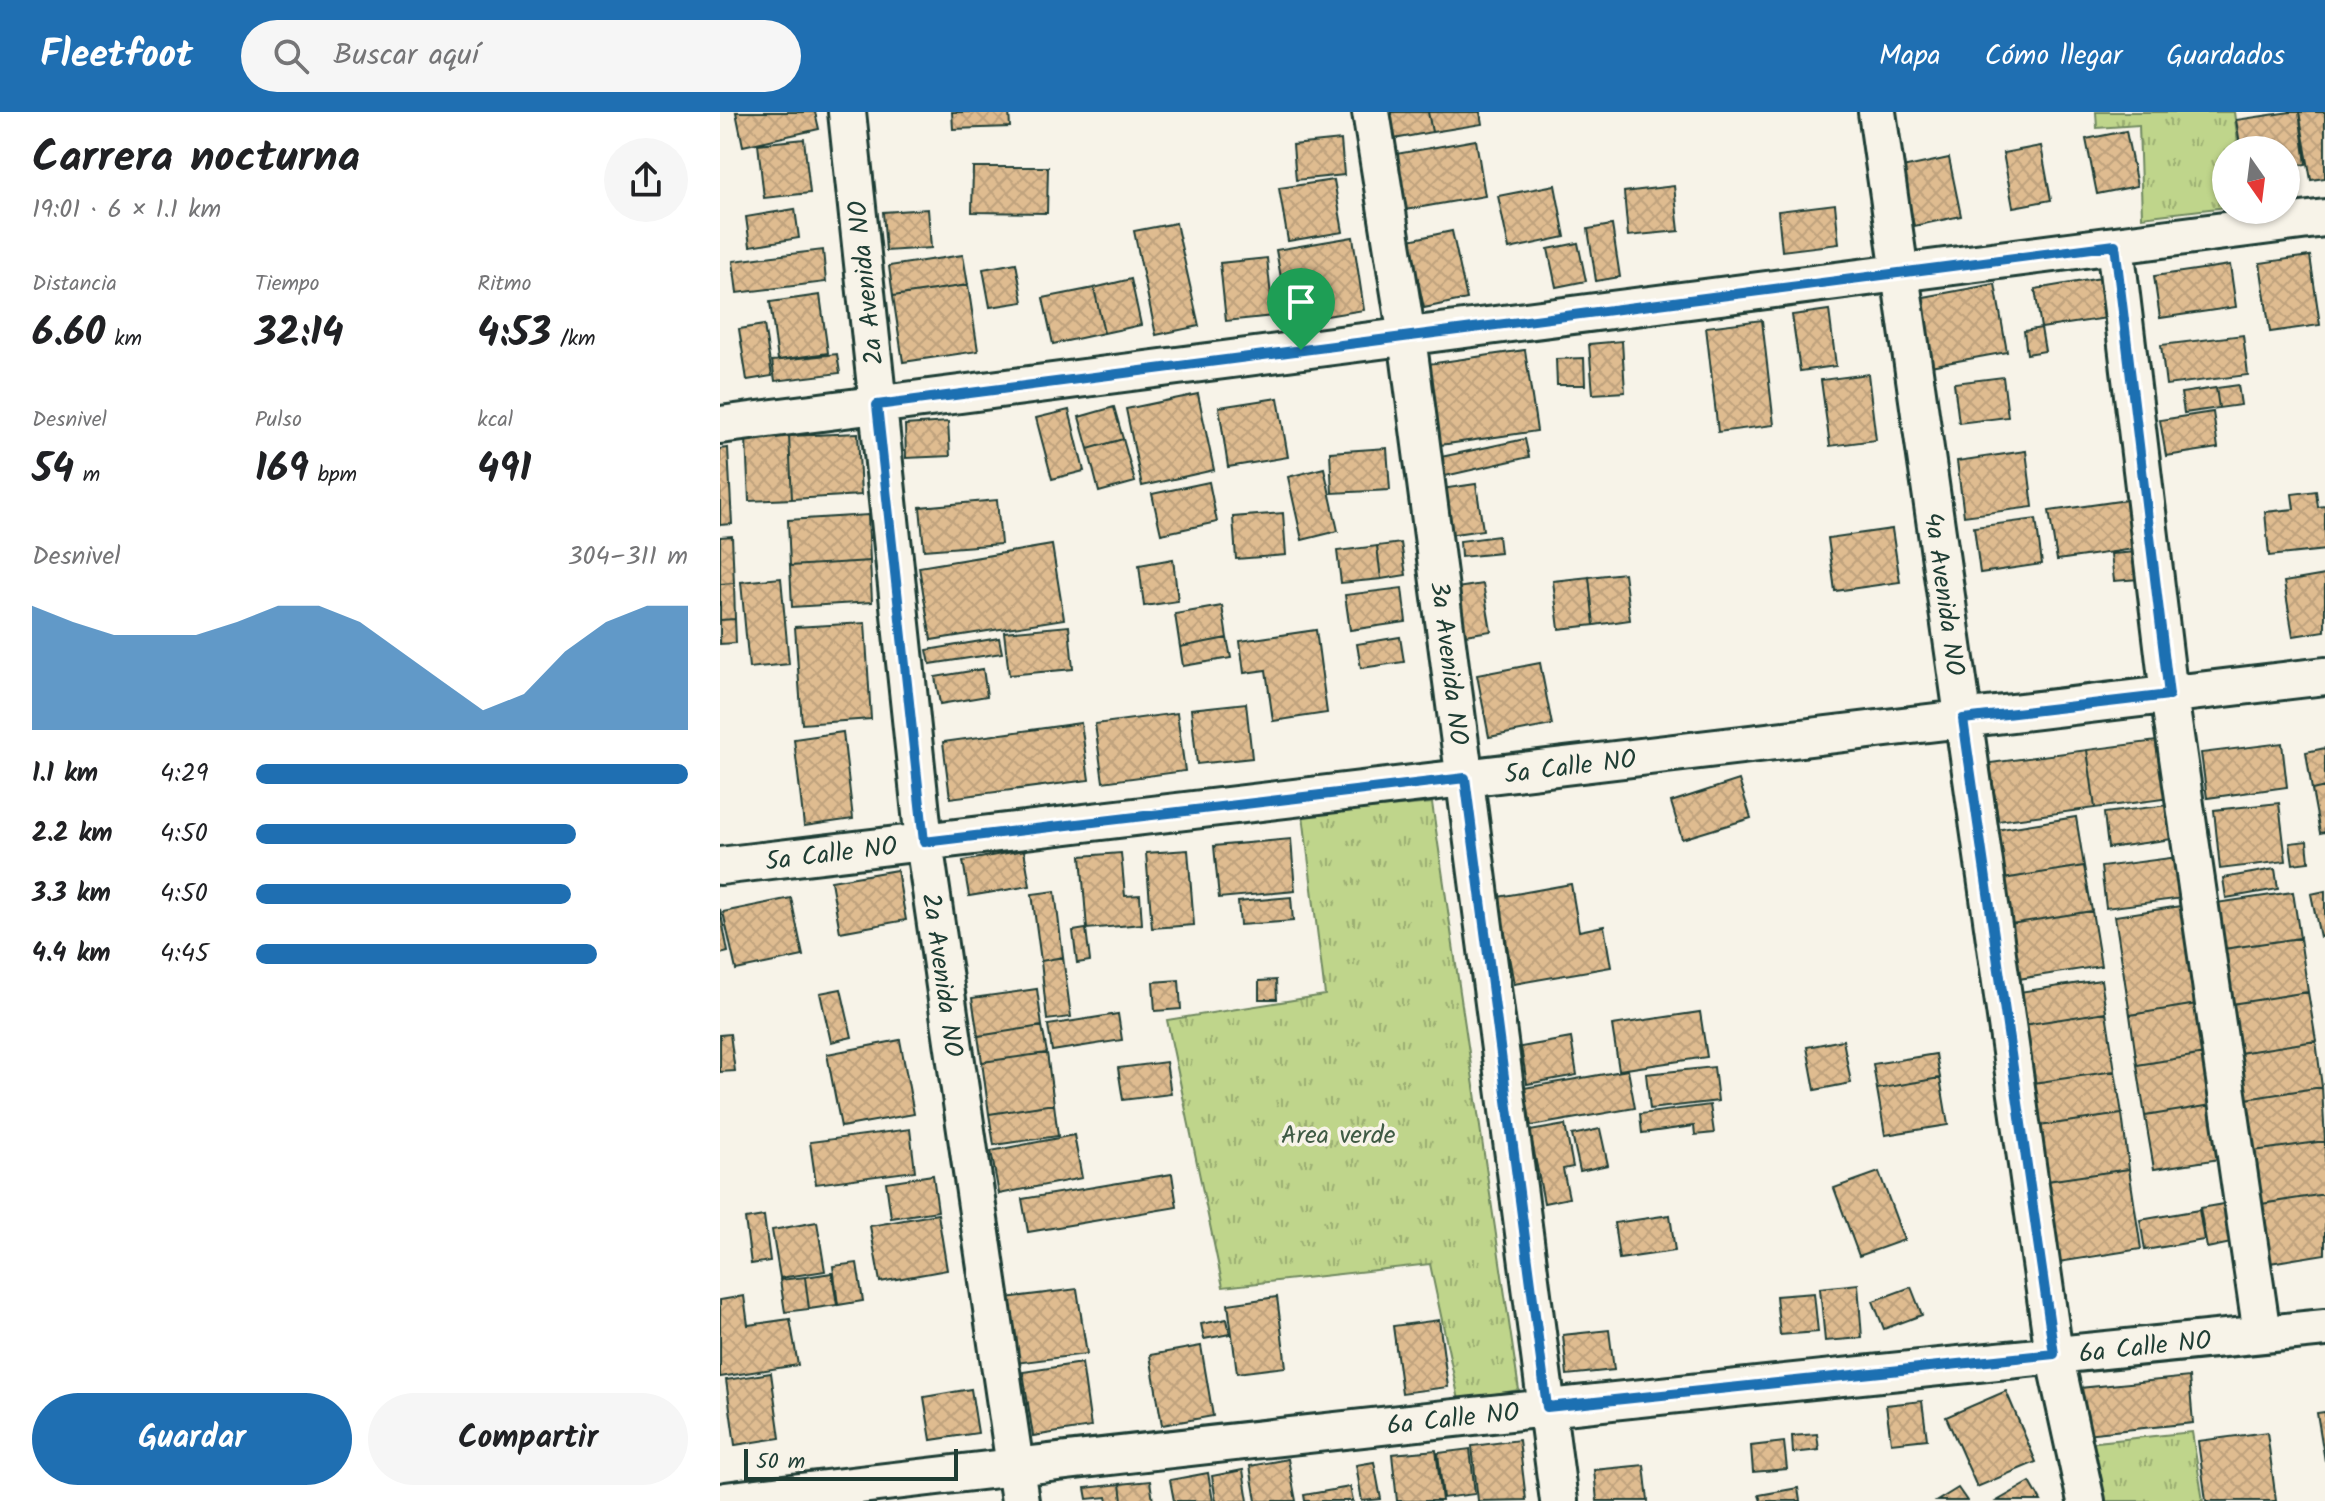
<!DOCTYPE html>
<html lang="es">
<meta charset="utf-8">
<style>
body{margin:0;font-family:Kalam,sans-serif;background:#f6f6f6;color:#202124;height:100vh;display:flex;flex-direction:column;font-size:30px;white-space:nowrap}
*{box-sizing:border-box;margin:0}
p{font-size:26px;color:#757577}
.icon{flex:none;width:44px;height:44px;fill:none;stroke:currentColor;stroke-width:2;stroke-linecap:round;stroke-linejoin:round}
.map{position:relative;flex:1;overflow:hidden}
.details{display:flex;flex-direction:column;background:#fff;width:720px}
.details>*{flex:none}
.needle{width:52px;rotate:166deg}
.controls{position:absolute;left:1492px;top:24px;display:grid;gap:16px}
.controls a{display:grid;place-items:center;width:88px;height:88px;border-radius:50%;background:#fff;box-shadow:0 2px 6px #0004;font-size:40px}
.scale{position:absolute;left:24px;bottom:20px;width:214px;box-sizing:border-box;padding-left:8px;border:4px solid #1f3d34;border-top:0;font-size:22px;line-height:28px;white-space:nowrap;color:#1f3d34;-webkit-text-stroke:6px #f7f3e8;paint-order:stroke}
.pin{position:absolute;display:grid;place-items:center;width:68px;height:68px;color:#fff;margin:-82px -34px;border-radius:50% 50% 50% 0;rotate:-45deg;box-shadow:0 0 8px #0007}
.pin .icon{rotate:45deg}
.round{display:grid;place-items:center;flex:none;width:84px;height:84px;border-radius:42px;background:#f6f6f6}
.overview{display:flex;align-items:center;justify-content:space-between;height:136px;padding:0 32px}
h1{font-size:44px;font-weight:700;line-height:60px}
.metrics{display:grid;grid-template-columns:repeat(3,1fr);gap:12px;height:136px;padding:8px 32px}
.metrics div{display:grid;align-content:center}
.metrics b{font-size:40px;font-weight:700}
.metrics small{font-size:22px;font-weight:400}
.metrics p{font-size:22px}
.chart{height:224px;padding:16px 32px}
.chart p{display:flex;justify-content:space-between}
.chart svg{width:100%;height:144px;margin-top:8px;fill:#1f6fb2;opacity:.7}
.cta{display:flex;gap:16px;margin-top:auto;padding:16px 32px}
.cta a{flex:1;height:92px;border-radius:48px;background:#1f6fb2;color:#fff;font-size:32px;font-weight:700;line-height:92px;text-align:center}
.cta a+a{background:#f6f6f6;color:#202124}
ul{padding:0 32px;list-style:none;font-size:26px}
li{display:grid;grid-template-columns:128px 96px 1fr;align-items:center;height:60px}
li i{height:20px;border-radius:10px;background:#1f6fb2}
header{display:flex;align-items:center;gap:48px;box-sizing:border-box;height:112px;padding:0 40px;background:#1f6fb2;color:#fff}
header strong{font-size:38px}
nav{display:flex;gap:44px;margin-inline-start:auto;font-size:28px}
.search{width:560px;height:72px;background:#f6f6f6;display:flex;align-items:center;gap:20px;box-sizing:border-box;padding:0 28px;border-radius:44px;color:#757577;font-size:30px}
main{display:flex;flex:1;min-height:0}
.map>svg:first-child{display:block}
</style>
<header>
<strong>Fleetfoot</strong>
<div class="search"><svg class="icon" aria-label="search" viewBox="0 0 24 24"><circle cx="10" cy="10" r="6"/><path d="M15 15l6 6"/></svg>Buscar aquí</div>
<nav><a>Mapa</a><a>Cómo llegar</a><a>Guardados</a></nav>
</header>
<main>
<section class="details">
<div class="overview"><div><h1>Carrera nocturna</h1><p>19:01 · 6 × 1.1 km</p></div><a class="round"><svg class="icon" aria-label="share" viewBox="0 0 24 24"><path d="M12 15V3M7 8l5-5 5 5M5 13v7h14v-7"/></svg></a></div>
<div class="metrics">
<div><p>Distancia</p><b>6.60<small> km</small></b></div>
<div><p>Tiempo</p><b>32:14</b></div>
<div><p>Ritmo</p><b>4:53<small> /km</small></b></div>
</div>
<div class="metrics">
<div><p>Desnivel</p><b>54<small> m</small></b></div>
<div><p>Pulso</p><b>169<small> bpm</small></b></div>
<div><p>kcal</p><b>491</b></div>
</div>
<div class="chart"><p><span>Desnivel</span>304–311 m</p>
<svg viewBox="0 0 160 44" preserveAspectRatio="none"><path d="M0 44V6L10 11L20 15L30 15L40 15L50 11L60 6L70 6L80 11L90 20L100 29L110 38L120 33L130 20L140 11L150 6L160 6V44z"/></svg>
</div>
<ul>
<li><b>1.1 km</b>4:29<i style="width:100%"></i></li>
<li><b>2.2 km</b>4:50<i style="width:74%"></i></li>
<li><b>3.3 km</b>4:50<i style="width:73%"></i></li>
<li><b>4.4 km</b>4:45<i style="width:79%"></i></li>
</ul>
<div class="cta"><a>Guardar</a><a>Compartir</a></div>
</section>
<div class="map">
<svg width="1605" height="1389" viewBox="0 0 1605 1389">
<defs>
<pattern id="park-tufts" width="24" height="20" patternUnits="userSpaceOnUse" patternTransform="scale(2)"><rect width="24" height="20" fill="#bfd58b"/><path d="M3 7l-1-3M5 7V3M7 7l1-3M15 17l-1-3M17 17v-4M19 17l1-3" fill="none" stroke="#9bae72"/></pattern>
<pattern id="building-cross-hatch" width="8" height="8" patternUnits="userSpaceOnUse" patternTransform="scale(2)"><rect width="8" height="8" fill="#dfbc90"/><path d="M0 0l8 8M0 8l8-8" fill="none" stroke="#bfa27d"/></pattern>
</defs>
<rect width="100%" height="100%" fill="#f7f3e8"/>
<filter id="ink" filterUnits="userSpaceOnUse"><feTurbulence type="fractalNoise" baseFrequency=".0125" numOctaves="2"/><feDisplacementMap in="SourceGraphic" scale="16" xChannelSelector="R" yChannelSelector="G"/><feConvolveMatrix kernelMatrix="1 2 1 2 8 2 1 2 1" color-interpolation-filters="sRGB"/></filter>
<g filter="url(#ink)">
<!-- park -->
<path fill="url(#park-tufts)" stroke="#6f8960" stroke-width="2" d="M1376,0H1514L1519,38H1506V95L1422,105L1419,13L1377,16Z
M712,691L799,1278L739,1288L710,1152L503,1175L447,908L605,883L583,703Z
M1472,1320L1483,1389H1369L1358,1332Z"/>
<!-- building -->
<path fill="url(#building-cross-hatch)" stroke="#1f3d34" stroke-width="2" d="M16,0H95L99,17L23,34Z
M232,0H289L290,15L233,17Z
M669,0H708L712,20L674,27Z
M708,0H760L762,12L712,20Z
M1570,0H1579L1586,52L1566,55V38H1521L1516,8Z
M1579,0H1605V66L1591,68Z
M1406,19L1417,74L1377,82L1366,27Z
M84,27L90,81L44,86L38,32Z
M621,28L624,63L576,68L573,33Z
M756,28L765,84L685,98L676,42Z
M1321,34L1331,88L1293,95L1283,41Z
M1229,46L1241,104L1194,114L1182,56Z
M253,55H328L327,101L252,100Z
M614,68L623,120L568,129L559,76Z
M835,73L845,125L789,137L778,84Z
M954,74L959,119L908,124L904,80Z
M1115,92L1119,132L1062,139L1058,99Z
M75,97L79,126L30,134L26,105Z
M208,97L211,136L166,139L163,100Z
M456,111L479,214L436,223L414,119Z
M892,113L900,165L876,169L868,117Z
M732,119L747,187L704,196L689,128Z
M633,125L644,198L569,210L556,138Z
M858,131L866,169L836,175L828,137Z
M103,138L106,170L17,181L13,149Z
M243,143L248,173L173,184L169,154Z
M1590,144L1600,213L1550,220L1540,151Z
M547,146L553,204L506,209L500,151Z
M296,151L303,190L270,195L263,157Z
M1510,153L1516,195L1440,206L1434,164Z
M1381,166L1387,206L1321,216L1315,177Z
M411,167L421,213L384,221L374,176Z
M1275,172L1287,240L1210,254L1198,186Z
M248,173L258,239L183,250L173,184Z
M374,176L384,221L333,232L323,186Z
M100,183L108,241L58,248L50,190Z
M1109,198L1116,254L1080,259L1072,203Z
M1042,208L1054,313L998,320L986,215Z
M44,213L52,264L27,268L19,217Z
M1321,216L1325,239L1307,242L1304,219Z
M1523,223L1528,263L1446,273L1441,233Z
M902,229L905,280L873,282L869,232Z
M805,238L817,319L720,333L708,252Z
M117,242L120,261L55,269L52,249Z
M864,246L865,273H837L836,247Z
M1148,262L1156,328L1110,334L1101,268Z
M1283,265L1288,305L1239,311L1234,271Z
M1518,273L1521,293L1499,296L1496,276Z
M1496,276L1499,296L1464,301L1461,281Z
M478,282L494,358L422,374L406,297Z
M558,286L568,345L508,355L499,295Z
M394,295L403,327L368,337L359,305Z
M349,298L364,359L332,367L316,306Z
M1493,300L1498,336L1446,344L1440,308Z
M228,310L230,344L186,346L185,313Z
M138,321L141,383L72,387L69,324Z
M69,324L72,387L29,389L26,327Z
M403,327L415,370L379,380L368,337Z
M805,327L809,345L725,364L721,345Z
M8,336L12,412L0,413V337Z
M667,336L670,378L612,381L610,340Z
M1306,339L1313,395L1244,404L1237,349Z
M604,356L618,419L582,428L568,365Z
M489,370L497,410L441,422L432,382Z
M756,372L763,418L727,423L721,377Z
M1596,379L1598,395L1605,394V438L1549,444L1545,400L1574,397L1572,382Z
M277,388L281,432L204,438L200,395Z
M1407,388L1414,437L1337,448L1329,399Z
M563,401L566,443L516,447L513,405Z
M148,403L150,449L70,454L68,408Z
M1316,407L1322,452L1260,461L1254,415Z
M1172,417L1180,470L1115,479L1108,426Z
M12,424L14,471L0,472V425Z
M778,424L780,441L741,445L740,429Z
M681,431L686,463L661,467L657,434Z
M332,433L344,507L211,528L199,455Z
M657,434L661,467L621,471L617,439Z
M1417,440L1419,467L1394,469L1391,442Z
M453,447L458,489L424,494L419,453Z
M150,449L152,490L72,495L70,454Z
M904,461L910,508L874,513L869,465Z
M1605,463V519L1573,524L1564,470Z
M869,465L874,513L839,517L833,469Z
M61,466L69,552L29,556L21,470Z
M14,471L15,507L0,508V472Z
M763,472L771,519L738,524L730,477Z
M682,476L686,510L630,518L625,483Z
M502,494L507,526L460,535L455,502Z
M15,507L16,531L0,532V508Z
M145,511L151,607L82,612L75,515Z
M349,514L353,557L289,563L284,520Z
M596,518L607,601L553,609L546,558L524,561L520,529Z
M680,525L684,550L641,556L637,532Z
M279,526L282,541L210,552L207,538Z
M507,526L511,546L463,554L460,535Z
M820,551L832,613L769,625L757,563Z
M263,557L267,584L220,592L215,565Z
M526,591L532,646L477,652L471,597Z
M457,601L465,659L383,670L375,612Z
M361,611L369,668L230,686L223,630Z
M123,620L133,707L84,714L74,627Z
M1444,628L1451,686L1375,696L1367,638Z
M1562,631L1567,675L1487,686L1481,641Z
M1605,636V675L1592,678L1586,640Z
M1367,638L1375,696L1278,709L1270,651Z
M1019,668L1031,706L962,727L951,690Z
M1605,675V720L1600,721L1592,678Z
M1559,691L1566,749L1500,757L1494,698Z
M1456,692L1460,726L1388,736L1384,701Z
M1356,705L1364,754L1277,768L1269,719Z
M571,727L575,779L499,786L494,734Z
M1587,729L1589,750L1573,752L1570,731Z
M304,738L310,774L249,784L243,749Z
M468,738L474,813L432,816L426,741Z
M401,741L405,784L420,783L422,812L367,817L361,744Z
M1465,744L1471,785L1386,796L1381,755Z
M1364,754L1372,799L1284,813L1277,768Z
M1555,757L1558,777L1506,786L1503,766Z
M177,758L186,808L120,820L111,769Z
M851,772L859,819L884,814L891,855L794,872L778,785Z
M335,779L343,845L321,849L312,782Z
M1605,779V824L1600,825L1591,782Z
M1573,780L1580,826L1503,837L1496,791Z
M571,785L573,809L520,813L518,790Z
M71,786L83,844L16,858L3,800Z
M1461,794L1477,892L1410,903L1395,804Z
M0,797L8,840L0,842Z
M1372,799L1381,854L1292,868L1284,813Z
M366,817L370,849L357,851L353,819Z
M1580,826L1588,880L1511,892L1503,837Z
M343,845L351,905L327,908L321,849Z
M459,868L461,897L435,899L433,870Z
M556,868L557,887H539V869Z
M1381,868L1386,900L1297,914L1292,881Z
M121,877L132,925L111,930L100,881Z
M317,877L322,914L258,924L252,886Z
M1588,880L1596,929L1519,941L1511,892Z
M1477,892L1485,942L1417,953L1410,903Z
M980,900L987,945L899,958L892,913Z
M1386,900L1395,959L1306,972L1297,914Z
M398,902L402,928L332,939L328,913Z
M322,914L327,941L262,950L258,924Z
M10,922L15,959L0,960V923Z
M851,926L857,963L807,972L801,935Z
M180,928L194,1002L121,1015L107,942Z
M1123,928L1131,971L1095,978L1087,935Z
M1596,929L1602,975L1526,987L1519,941Z
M327,941L334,992L269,1002L262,950Z
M1216,942L1220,966L1157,977L1153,952Z
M1485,942L1492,993L1425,1004L1417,953Z
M446,950L451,982L403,988L398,956Z
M994,955L998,989L930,997L926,962Z
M908,958L915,996L811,1014L804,976Z
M1395,959L1402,1002L1312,1015L1306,972Z
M1220,966L1228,1013L1165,1023L1157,977Z
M1602,975L1605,1029L1533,1039L1526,987Z
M334,992L338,1024L274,1033L269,1002Z
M990,993L994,1021L975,1023L974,1014L922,1021L920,1002Z
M1492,993L1500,1047L1434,1057L1425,1004Z
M1402,1002L1409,1057L1320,1070L1312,1015Z
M845,1013L853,1055L843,1057L849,1086L824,1091L810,1019Z
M190,1017L195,1059L96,1072L90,1030Z
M880,1017L888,1053L860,1059L852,1023Z
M354,1023L362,1066L279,1082L271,1039Z
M1605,1029V1082L1541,1092L1533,1039Z
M1409,1057L1421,1137L1332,1151L1320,1070Z
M1159,1060L1184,1128L1139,1144L1114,1076Z
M452,1062L457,1095L308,1120L302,1087Z
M213,1063L218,1099L171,1106L166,1070Z
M1605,1082V1142L1550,1151L1541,1092Z
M1509,1091L1516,1130L1487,1136L1480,1096Z
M1479,1098L1484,1128L1425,1138L1420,1108Z
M218,1102L227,1158L160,1170L150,1114Z
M950,1103L955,1139L899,1147L894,1111Z
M44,1104L50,1149L31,1152L25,1107Z
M97,1110L105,1159L60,1166L52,1118Z
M137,1151L143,1189L118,1193L113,1154Z
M112,1161L117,1193L89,1197L85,1165Z
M85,1165L89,1197L65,1200L60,1168Z
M1138,1172L1142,1226L1105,1229L1100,1176Z
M1191,1175L1202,1203L1164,1217L1153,1189Z
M357,1177L367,1242L296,1251L286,1186Z
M1094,1181L1098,1220L1060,1223L1056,1184Z
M24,1184L28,1213L70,1207L78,1253L0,1265V1188Z
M557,1185L566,1255L517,1261L508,1192Z
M507,1207L510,1222L484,1227L481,1212Z
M719,1208L728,1275L682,1281L673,1214Z
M889,1218L894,1258L847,1263L843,1223Z
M481,1234L493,1304L442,1313L430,1243Z
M362,1251L371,1315L313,1324L303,1260Z
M51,1261L60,1326L15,1333L6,1268Z
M1469,1265L1473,1311L1355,1323L1350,1277Z
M251,1277L258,1321L211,1328L204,1285Z
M1286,1279L1316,1350L1257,1375L1226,1305Z
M1202,1289L1207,1327L1171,1331L1166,1293Z
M1605,1300V1349L1597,1301Z
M1547,1320L1556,1389H1486L1478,1329Z
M1097,1322L1099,1338L1073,1341L1072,1324Z
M799,1328L806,1388L758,1389L752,1334Z
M1064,1330L1067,1357L1033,1360L1031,1334Z
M750,1337L755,1382L723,1386L718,1341Z
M716,1338L722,1389H677L672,1342Z
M568,1347L576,1389H536L530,1354Z
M654,1350L661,1387L642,1389L636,1353Z
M924,1353L928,1389H877L874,1358Z
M523,1358L528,1389H496L492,1364Z
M488,1361L493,1389H454L450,1368Z
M430,1369L433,1389H402L400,1372Z
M1310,1370L1321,1389H1277Z
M400,1372L402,1389H388L387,1385L367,1387L365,1376Z
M630,1375L633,1389H585L584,1383Z
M1078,1376L1080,1389H1041L1039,1383Z
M1238,1376L1247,1389H1217Z"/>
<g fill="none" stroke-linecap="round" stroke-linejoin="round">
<!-- minor casing -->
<g stroke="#1f3d34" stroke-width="42">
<path id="minor" d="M127,0L204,730L300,1389
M651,0L687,225L839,1389
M1157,0L1334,1242L1366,1389
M1395,133L1449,583L1542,1222
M0,313L1605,106
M0,754L1605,564
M5,1389C537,1325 1071,1269 1605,1216"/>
</g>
<!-- minor -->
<use href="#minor" stroke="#f7f3e8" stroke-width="36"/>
</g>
</g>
<g fill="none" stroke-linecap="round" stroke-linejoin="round" filter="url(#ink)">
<!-- route casing -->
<g stroke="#fff" stroke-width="16">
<path id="route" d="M1395,133L1449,583L1243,607L1334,1242L827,1295L745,666L204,730L157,293Z"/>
</g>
<!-- route -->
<use href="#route" stroke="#1f6fb2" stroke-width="10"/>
</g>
<g text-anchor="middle" stroke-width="7" stroke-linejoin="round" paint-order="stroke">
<!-- street labels -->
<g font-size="26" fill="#1f3d34" stroke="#f7f3e8">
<text transform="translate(145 171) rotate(-96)" y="9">2a Avenida NO</text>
<text transform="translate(1225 482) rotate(82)" y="9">4a Avenida NO</text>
<text transform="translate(730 551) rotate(83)" y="9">3a Avenida NO</text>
<text transform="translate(850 654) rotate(-7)" y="9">5a Calle NO</text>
<text transform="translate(111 741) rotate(-7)" y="9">5a Calle NO</text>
<text transform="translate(223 863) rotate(82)" y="9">2a Avenida NO</text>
<text transform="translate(1425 1234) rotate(-6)" y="9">6a Calle NO</text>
<text transform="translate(733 1306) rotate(-6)" y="9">6a Calle NO</text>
</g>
<!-- park labels -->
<g font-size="26" fill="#3f5b45" stroke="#f7f3e8">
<text x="618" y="1031">Area verde</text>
</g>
</g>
</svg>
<div class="controls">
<a><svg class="needle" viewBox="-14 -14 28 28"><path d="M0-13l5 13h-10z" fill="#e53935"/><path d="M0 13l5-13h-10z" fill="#757577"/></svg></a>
</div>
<div class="scale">50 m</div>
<div class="pin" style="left:581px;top:238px;background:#1e9e55"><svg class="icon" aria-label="arrive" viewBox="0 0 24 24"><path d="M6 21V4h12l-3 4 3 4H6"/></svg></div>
</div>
</main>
